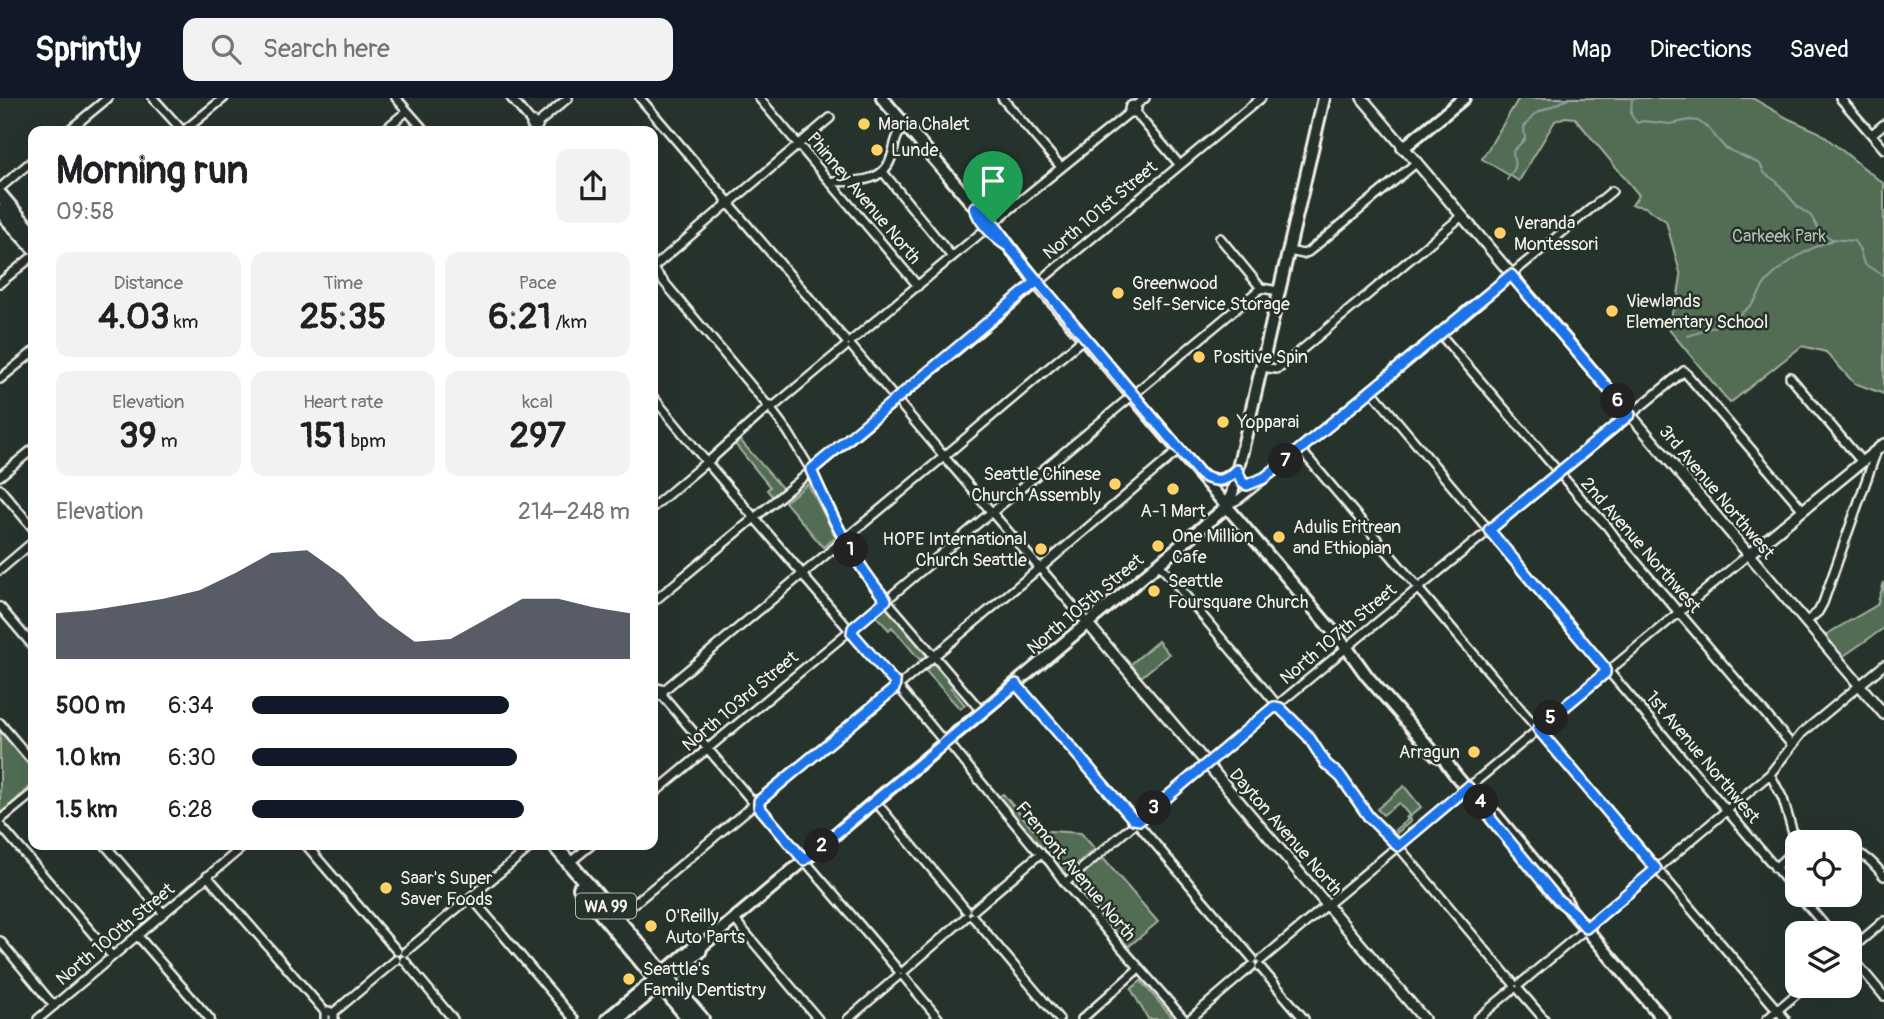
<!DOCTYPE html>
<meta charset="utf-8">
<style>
body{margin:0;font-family:Pangolin,sans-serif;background:#f2f2f2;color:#202124;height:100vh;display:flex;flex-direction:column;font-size:26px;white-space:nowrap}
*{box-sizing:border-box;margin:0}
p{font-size:23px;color:#757577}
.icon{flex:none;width:38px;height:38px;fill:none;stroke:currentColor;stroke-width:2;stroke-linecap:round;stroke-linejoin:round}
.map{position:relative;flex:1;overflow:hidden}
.panel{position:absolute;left:28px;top:28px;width:630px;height:724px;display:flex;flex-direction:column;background:#fff;border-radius:14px;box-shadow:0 7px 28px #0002}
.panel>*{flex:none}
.tools{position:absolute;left:1785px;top:732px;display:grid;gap:14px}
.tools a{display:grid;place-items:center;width:77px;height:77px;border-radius:14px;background:#fff;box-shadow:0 7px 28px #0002;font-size:35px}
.pin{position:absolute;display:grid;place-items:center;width:60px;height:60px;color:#fff;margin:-72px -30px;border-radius:50% 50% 50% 0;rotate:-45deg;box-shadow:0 0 7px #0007}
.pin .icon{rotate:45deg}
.km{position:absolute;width:35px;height:35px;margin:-18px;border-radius:50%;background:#222;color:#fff;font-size:19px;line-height:35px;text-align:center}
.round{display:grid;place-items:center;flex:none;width:74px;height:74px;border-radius:14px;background:#f2f2f2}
.overview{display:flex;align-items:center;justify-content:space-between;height:119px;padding:0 28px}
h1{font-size:38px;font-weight:800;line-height:52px}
.stats{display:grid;grid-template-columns:repeat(3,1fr);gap:10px;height:119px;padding:7px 28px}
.stats div{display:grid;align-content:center;border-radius:14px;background:#f2f2f2;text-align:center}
.stats b{font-size:35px;font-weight:800}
.stats small{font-size:19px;font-weight:400}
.stats p{font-size:19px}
.chart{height:196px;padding:14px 28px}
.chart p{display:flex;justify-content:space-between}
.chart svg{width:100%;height:126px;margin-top:7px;fill:#111827;opacity:.7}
ul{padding:0 28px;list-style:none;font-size:23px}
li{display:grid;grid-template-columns:112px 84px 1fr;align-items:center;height:52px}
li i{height:18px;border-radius:9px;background:#111827}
header{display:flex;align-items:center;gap:42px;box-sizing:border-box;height:98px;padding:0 35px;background:#111827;color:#fff}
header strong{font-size:33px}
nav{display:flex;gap:38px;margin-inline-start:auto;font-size:24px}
.search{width:490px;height:63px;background:#f2f2f2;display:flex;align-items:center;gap:18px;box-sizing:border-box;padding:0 24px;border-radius:14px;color:#757577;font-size:26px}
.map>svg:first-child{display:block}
</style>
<header>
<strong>Sprintly</strong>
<div class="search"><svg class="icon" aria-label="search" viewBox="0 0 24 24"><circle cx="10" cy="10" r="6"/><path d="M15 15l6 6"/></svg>Search here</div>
<nav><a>Map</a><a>Directions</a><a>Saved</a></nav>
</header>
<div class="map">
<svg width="1884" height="921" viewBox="0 0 1884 921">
<rect width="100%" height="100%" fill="#26332d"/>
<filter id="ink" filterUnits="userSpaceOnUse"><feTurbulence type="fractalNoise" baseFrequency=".0143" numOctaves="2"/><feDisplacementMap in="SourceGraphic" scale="14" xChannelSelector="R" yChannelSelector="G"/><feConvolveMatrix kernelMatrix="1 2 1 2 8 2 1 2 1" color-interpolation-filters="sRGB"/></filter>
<g filter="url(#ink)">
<!-- green -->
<path fill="#536d54" stroke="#a4af9e" stroke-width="2" d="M1519,0H1752L1789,21L1819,34L1884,86V296L1854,285L1826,254L1802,248L1730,305L1667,229L1678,197L1681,178L1666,123L1645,109L1632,107L1639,97L1575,20L1565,19L1555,23L1519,83L1482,61Z
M740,342L783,391L773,399L767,392L770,389L735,346Z
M808,386L836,439L823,449L785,404Z
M1884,484V530L1838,562L1820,540L1877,507Z
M887,509L929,556L920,562L892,529L889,532L876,518Z
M1158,543L1169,556L1141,579L1131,566Z
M934,564L955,587L951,590L965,607L960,611L924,571Z
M0,631L13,643V647L18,648L33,665C33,671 34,679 33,684C30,691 7,709 0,717Z
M1404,688L1421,709L1408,720L1411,723L1397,735L1395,732L1407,722L1406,720L1409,717L1399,705L1383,717L1377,711Z
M1003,696L1034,732L1081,735L1095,751L1064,776L998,699Z
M1102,759L1158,824L1128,849L1071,785Z
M1141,883L1172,919V921H1148L1131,891Z"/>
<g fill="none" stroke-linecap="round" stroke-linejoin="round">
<!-- stream -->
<path stroke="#8f9ea0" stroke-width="2" d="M1632,0L1631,17L1637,25L1643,23L1670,26L1690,22L1698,23L1708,30L1725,50L1760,66L1765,76L1776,83L1798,109L1811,118L1820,134L1832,141L1854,143L1859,150L1864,166L1884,178
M1507,82L1515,70L1513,53L1525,41L1524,29L1535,16L1570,0
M1688,238C1709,231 1736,223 1752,206C1758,200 1761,190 1767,183C1784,165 1809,150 1832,142"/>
<!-- minor casing -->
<g stroke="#f4f1e8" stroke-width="12">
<path id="minor" d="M153,0L180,30
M396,0L425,33
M511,0L532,25
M640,0L727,102
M759,0L918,188
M1002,0L1061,69
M1840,0L1884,51
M1129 11a4 4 0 1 1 8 0a4 4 0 1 1-8 0Z
M1135,8L1145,0
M1135,14L1179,66
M534,24L538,28L535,31L531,27Z
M537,26L568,0
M186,31L224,0
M68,33L108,0
M383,33L407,13
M1872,36L1884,26
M883,74L952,159
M831,84C854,83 885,86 892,57C896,44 895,37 906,28
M0,90L33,62
M732,103L830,20
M731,108L846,243
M993,125L1130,14
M1220,140L1261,190
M1289,153L1303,156L1308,154L1416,65
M655,168L726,107V103H732L731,108L726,107
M654,172L768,308
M0,185L33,158
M1440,236L1586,406L1607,428L1618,443L1791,646
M851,243L988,129
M852,249L942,356
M1261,269L1276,271L1281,269L1462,118
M1790,279L1862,364
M0,281L33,254
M1371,292L1605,570
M653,299L704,361
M773,309L845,249
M773,314L788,334L811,372L844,441L870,483L982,614
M1300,351L1416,487
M947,356L1084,240
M946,361L989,411
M710,362L771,307
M709,367L800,473
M1238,375L1245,386L1257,384
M0,378L33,351
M0,391L33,430
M1227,407L1239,401L1281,367L1612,93
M653,409L704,366
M995,412L1261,190L1279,193
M994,417L1037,467
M1159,466L1274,603
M1043,468L1179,352
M0,472L33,444
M1042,472L1088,526
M805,474L941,361
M804,479L847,529
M1421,488L1684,273L1803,412
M1420,493L1785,921
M653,504L1261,0
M0,509L33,548
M1806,524L1818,514L1823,505L1877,352
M853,530L989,416
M852,535L895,585
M1612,570L1749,456
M1611,576L1797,795
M902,585L1037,472
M1016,586L1133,721
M664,592L800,478
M901,592L945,645
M663,598L752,703
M653,599L658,590L664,592L662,598L656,597
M1281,604L1415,493
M1280,610L1308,638L1326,666L1341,679L1369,719L1398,748L1513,885
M0,625L33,664
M947,643L1035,750L1049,763L1065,785L1183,920
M1770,676L1783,701L1797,749
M653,696L847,535
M759,703L894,591
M875,703L966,812
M759,709L898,872
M0,722L33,695
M1140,722L1274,609
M0,727L112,858
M1139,727L1253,861
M105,747L163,815
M306,747L397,853
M1850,753C1865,755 1875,767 1884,778
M569,765L591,747
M1775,770L1797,749
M207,778L326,915
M1065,785L1133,727
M1798,796L1831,835
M471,799L574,921
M974,812L1041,755
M973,819L1059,921
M617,820L752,708L754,702L759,703V709L752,708
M734,821L818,921
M137,837L210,921
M0,843L54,908
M1850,852L1884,823
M405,854L533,747
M1850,857L1884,898
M404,862L453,921
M1261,862L1606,575
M1260,869L1304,921
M904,873L966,819
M904,879L939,921
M1520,886L1770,676L1802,635L1884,567
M1519,892L1544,921
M333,915L396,862
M38,921L245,747
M325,921V916L329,913L334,916V921
M848,921L898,878
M1082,921L1139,870
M1190,921L1252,868
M1477,921L1513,891
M1767,921L1807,887"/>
</g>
<!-- tertiary casing -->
<g stroke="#f4f1e8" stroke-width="14">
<path id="tertiary" d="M1362,0L1884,616
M1749,456L1884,346
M1088,526L1424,921"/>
</g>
<!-- secondary casing -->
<g stroke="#f4f1e8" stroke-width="16">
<path id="secondary" d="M882,0L975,109L981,111L1036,184L1347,550L1367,578L1436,657L1443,660
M1403,50L1464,0
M1442,656C1447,670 1482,710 1496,717L1563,798L1571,813L1663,921"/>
</g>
<!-- primary casing -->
<g stroke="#f4f1e8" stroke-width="16">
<path id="primary" d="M1201,377C1215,385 1225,384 1237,372
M607,921L694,849L702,848L1224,411L1232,396L1324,0
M619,921L700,854L702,848"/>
</g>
<!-- trunk casing -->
<g stroke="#f4f1e8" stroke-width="18">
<path id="trunk" d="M0,97L33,136
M0,113L33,149
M554,747L702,921
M580,790L689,921"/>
</g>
<!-- minor -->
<use href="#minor" stroke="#26332d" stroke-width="7"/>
<!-- tertiary -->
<use href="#tertiary" stroke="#26332d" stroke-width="9"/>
<!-- secondary -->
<use href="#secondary" stroke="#26332d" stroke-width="10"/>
<!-- primary -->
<use href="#primary" stroke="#26332d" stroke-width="10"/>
<!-- trunk -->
<use href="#trunk" stroke="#26332d" stroke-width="12"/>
</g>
</g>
<g fill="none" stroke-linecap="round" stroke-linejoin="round" filter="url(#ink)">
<!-- route casing -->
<g stroke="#fff" stroke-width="14">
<path id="route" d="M993,125L1036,184L811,372C831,418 853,463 886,502L853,530L852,535L895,585L894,591L759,703V709L804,762L1016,586L1133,721L1140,722L1274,609L1280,610L1308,638L1326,666L1341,679L1369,719L1398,748L1468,689L1489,714L1491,721L1558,802L1572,813L1586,830L1656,771L1538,631L1605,575V570L1489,432L1630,316L1511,177L1281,367L1264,380L1247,387L1242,384L1237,372C1225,384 1216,385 1201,377L1008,148C996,142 977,122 975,109L981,111L993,125"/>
</g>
<!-- route -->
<use href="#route" stroke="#1a73e8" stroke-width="9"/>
</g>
<!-- markers -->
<g fill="#ffd166" stroke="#26332d" stroke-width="2.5">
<circle cx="864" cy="26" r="7"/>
<circle cx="877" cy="52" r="7"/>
<circle cx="1500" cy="135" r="7"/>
<circle cx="1118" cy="195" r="7"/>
<circle cx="1612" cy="213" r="7"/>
<circle cx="1199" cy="259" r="7"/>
<circle cx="1223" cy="324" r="7"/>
<circle cx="1115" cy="386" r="7"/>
<circle cx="1173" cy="391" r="7"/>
<circle cx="1279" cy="439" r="7"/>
<circle cx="1158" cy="448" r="7"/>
<circle cx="1041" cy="451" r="7"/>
<circle cx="1154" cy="493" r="7"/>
<circle cx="1474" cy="654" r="7"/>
<circle cx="386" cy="790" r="7"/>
<circle cx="651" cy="828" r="7"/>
<circle cx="629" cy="881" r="7"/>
</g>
<g text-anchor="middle" stroke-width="5" stroke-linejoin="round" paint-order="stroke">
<!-- shield labels -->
<rect fill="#26332d" stroke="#b6b8b0" stroke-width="2" x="576" y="795.5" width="60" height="25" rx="5"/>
<g font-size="16" font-weight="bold" fill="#f4f1e8">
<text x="606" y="814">WA 99</text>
</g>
<!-- poi labels -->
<g font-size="18" fill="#f4f1e8" stroke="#26332d" text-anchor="start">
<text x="878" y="32">Maria Chalet</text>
<text x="891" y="58">Lunde</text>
<text x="1514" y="131">Veranda<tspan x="1514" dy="21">Montessori</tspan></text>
<text x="1132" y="191">Greenwood<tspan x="1132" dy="21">Self-Service Storage</tspan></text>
<text x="1626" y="209">Viewlands<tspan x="1626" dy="21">Elementary School</tspan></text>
<text x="1213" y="265">Positive Spin</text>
<text x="1237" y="330">Yopparai</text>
<text x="1101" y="382" text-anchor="end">Seattle Chinese<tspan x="1101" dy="21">Church Assembly</tspan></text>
<text x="1173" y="419" text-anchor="middle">A-1 Mart</text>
<text x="1293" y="435">Adulis Eritrean<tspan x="1293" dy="21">and Ethiopian</tspan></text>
<text x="1172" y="444">One Million<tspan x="1172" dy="21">Cafe</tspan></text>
<text x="1027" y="447" text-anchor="end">HOPE International<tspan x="1027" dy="21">Church Seattle</tspan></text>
<text x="1168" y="489">Seattle<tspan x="1168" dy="21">Foursquare Church</tspan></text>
<text x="1460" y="660" text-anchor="end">Arragun</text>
<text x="400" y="786">Saar's Super<tspan x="400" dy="21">Saver Foods</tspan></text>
<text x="665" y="824">O'Reilly<tspan x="665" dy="21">Auto Parts</tspan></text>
<text x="643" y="877">Seattle's<tspan x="643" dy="21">Family Dentistry</tspan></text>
</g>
<!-- street labels -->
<g font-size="18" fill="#f4f1e8" stroke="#26332d">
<text transform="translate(864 100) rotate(50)" y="6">Phinney Avenue North</text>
<text transform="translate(1100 112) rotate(-40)" y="6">North 101st Street</text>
<text transform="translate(1717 394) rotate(50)" y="6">3rd Avenue Northwest</text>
<text transform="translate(1641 447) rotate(49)" y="6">2nd Avenue Northwest</text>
<text transform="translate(1085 506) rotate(-40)" y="6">North 105th Street</text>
<text transform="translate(1338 536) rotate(-40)" y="6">North 107th Street</text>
<text transform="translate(740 603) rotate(-40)" y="6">North 103rd Street</text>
<text transform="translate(1703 659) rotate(50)" y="6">1st Avenue Northwest</text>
<text transform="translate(1286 734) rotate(49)" y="6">Dayton Avenue North</text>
<text transform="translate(1076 773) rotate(50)" y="6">Fremont Avenue North</text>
<text transform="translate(115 836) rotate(-40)" y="6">North 100th Street</text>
</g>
<!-- park labels -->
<g font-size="18" fill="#b4bcad" stroke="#26332d">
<text x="1779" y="144">Carkeek Park</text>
</g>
</g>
</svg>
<div class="tools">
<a><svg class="icon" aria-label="locate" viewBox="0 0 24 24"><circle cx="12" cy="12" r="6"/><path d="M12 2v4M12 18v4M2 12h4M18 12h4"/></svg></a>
<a><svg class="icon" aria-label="layers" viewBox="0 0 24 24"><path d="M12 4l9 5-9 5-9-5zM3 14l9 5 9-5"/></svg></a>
</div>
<div class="pin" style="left:993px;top:125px;background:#1e9e55"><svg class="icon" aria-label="arrive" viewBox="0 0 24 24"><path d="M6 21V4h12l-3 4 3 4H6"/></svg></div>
<b class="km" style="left:851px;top:452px">1</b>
<b class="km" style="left:822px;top:748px">2</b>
<b class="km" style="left:1154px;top:710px">3</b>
<b class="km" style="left:1481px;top:704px">4</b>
<b class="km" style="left:1551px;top:620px">5</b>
<b class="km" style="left:1618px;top:303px">6</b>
<b class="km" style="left:1286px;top:363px">7</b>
<section class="panel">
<div class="overview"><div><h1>Morning run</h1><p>09:58</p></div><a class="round"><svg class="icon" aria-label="share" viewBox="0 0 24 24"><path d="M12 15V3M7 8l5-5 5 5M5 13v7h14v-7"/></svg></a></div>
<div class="stats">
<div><p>Distance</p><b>4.03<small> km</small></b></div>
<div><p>Time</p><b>25:35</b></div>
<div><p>Pace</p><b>6:21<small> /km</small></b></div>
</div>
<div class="stats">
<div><p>Elevation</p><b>39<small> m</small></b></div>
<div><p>Heart rate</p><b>151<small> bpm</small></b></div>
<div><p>kcal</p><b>297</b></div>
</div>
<div class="chart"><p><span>Elevation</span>214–248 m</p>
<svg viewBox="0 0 160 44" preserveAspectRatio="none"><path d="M0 44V28L10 27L20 25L30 23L40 20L50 14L60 7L70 6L80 15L90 29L100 38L110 37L120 30L130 23L140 23L150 26L160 28V44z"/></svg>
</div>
<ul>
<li><b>500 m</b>6:34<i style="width:68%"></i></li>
<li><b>1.0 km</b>6:30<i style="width:70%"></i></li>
<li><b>1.5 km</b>6:28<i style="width:72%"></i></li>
</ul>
</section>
</div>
